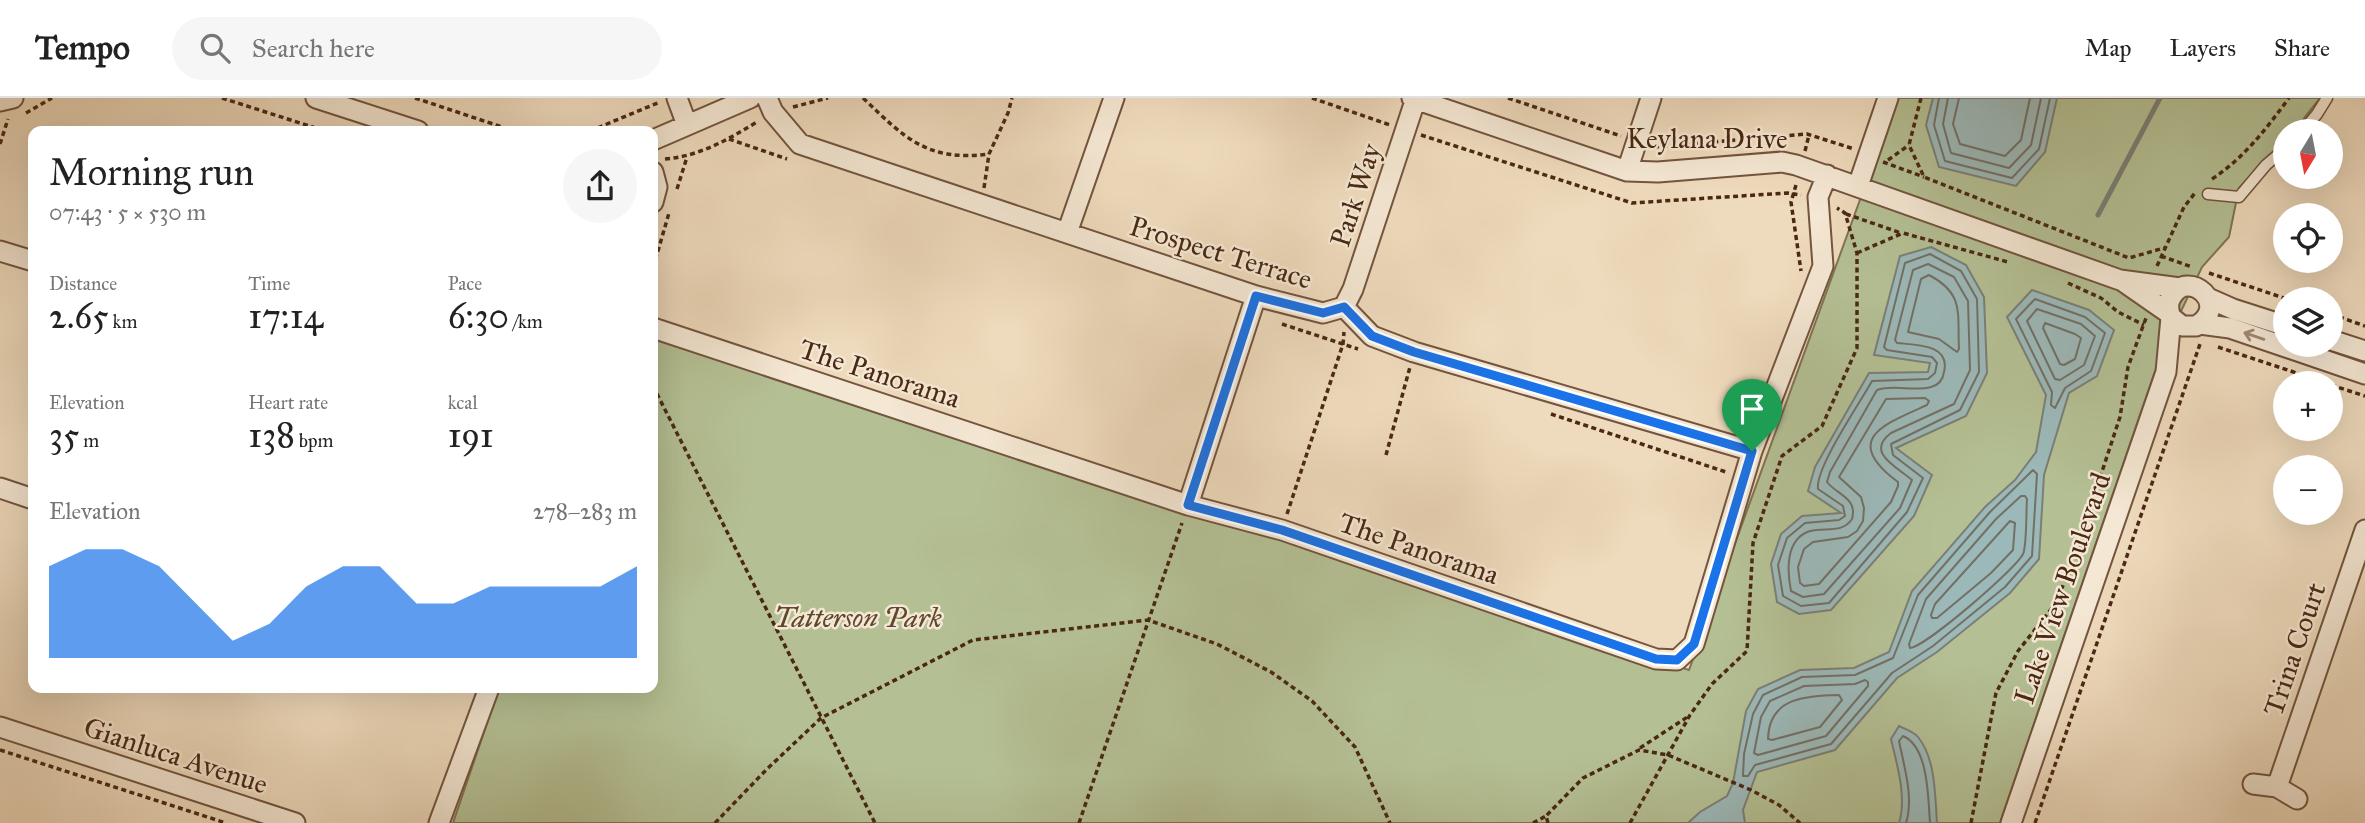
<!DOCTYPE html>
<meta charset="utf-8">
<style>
body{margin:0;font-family:"IM FELL Great Primer",serif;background:#f6f6f6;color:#222;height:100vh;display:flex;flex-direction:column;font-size:26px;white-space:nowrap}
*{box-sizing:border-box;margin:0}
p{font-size:23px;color:#767676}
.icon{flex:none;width:38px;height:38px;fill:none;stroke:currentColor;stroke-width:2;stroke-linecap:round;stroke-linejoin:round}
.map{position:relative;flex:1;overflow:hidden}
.panel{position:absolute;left:28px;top:28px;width:630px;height:567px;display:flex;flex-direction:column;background:#fff;border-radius:14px;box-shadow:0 7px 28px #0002}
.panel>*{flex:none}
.needle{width:46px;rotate:190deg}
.fabs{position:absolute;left:2273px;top:21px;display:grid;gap:14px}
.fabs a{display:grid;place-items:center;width:70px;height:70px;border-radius:50%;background:#fff;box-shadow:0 7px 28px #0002;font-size:35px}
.pin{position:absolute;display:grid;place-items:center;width:60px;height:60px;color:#fff;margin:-72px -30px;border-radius:50% 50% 50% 0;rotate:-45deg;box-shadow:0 0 7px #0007}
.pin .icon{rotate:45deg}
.round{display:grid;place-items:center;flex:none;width:74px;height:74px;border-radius:37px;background:#f6f6f6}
.summary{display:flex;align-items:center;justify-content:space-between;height:119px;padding:0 21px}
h1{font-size:38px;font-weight:600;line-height:52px}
.metrics{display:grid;grid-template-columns:repeat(3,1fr);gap:10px;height:119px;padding:7px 21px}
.metrics div{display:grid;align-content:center}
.metrics b{font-size:35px;font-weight:600}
.metrics small{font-size:19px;font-weight:400}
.metrics p{font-size:19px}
.chart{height:196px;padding:14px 21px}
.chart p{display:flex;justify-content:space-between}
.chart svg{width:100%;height:126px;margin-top:7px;fill:#1a73e8;opacity:.7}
header{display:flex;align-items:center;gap:42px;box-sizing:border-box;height:98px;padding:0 35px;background:#fff;border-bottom:2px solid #e0e0e0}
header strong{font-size:33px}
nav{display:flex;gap:38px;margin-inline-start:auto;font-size:24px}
.search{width:490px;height:63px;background:#f6f6f6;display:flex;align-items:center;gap:18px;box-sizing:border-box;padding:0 24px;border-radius:38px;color:#767676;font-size:26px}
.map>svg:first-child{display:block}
</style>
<header>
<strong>Tempo</strong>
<div class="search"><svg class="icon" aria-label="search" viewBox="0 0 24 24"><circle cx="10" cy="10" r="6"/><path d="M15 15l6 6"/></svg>Search here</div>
<nav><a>Map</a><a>Layers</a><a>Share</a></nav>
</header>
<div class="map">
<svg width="2365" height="725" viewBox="0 0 2365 725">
<rect width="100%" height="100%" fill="#eedabc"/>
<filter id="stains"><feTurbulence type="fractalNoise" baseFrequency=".00286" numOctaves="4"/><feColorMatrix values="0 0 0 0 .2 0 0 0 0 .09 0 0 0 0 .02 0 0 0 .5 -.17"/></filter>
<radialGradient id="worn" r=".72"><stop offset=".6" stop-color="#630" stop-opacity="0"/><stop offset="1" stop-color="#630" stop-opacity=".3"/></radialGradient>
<!-- green -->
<path fill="#b4c094" stroke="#7f7454" stroke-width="2" d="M1897,0H2320L2294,33H2286L2285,41L2239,90L2229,139L2202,169L2162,253L2000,725H453L499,590H653V238L1689,572Z"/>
<!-- water -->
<path fill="#9cb9b9" stroke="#7b7f77" stroke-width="2" d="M1933,0H2057L2045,54L2016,88L1939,69L1926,27Z
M1931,149L1966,167L1984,199L1987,275L1966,318L1896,350L1932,377L1914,418L1831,512L1799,516L1777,504L1771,466L1781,436L1802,418L1841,415L1808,393L1815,369L1869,275L1928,274L1930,265L1874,257L1900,158Z
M2032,192L2089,212L2114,232L2097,278L2069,295L2044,377L2039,461L2010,495L1937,554L1897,580L1835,652L1757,674L1743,712L1745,725H1688L1700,714L1727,698L1733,685L1746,613L1758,591L1800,572L1854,570L1889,554L1912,493L1985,409L2015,382L2036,354L2046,297L2007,219Z
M1899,628C1905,631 1914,634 1918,639C1936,661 1935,699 1937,725H1899C1907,699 1897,667 1891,641Z"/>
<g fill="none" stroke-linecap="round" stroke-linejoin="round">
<!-- shore -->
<path stroke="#737066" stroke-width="2" d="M1939,0L1934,27L1945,63L2012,80L2039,51L2050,0
M1948,0L1943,26L1951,55L2009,70L2031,47L2041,0
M1959,0L1953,26L1960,46L2005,58L2021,42L2030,0
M1930,156L1961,173L1977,201L1979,274L1960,312L1891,346L1893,357L1923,380L1907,414L1829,505L1801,508L1783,498L1778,467L1787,440L1805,425L1839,422L1845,418L1843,408L1818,391C1815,370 1860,305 1872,283L1928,281L1935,275L1937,265L1932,259L1887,252L1884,249L1905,165Z
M1928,166L1954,179L1968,203L1970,272L1954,306L1891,335C1864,355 1899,370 1912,382L1900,410L1824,496L1803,499L1791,493C1787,473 1785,441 1810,433C1826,429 1842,436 1852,421C1858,400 1837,397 1827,384L1830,374L1877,292C1893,286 1914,294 1931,289C1939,287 1943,281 1944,274C1951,246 1916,247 1897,245L1895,242L1913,172Z
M1929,177C1965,196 1957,215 1959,251L1957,254L1939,241L1908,234L1921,181Z
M2035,201L2085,219L2105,235L2091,273L2065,290L2055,310L2051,307L2052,294L2016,221Z
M2037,211L2081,226L2095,238L2084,267L2060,282L2055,281L2027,223Z
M2045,225L2075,236L2081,240L2075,261L2064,267L2060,266L2043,230Z
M1886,301L1925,300L1929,303L1927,307C1885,326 1840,341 1898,384V388L1891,404L1819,486L1804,488L1800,485L1798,469L1804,451L1813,444L1848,439L1857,433L1863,423L1864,410L1861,399L1839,379Z
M2033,372L2037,376L2032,458L2005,489L1933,548L1892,575L1831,646L1755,667L1748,678H1743L1744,656L1753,616L1763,597L1802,579L1855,577L1893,560L1918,497L1990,414Z
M2021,398H2025L2027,401C2026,412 2027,448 2023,456C2015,472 1925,549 1910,550L1909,546L1926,501L1996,421Z
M2010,423L2015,425L2013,452L1991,475L1937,520H1932L1931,517L1935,506Z
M1865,582L1868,584V588L1826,638L1758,657L1754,655L1761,619L1770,603L1804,588L1855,586Z
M1839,597L1842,602L1820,629L1772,642L1768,641C1769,599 1806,598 1839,597Z
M1906,725C1914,700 1904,668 1899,643L1903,638C1929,649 1928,701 1930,725"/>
<!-- stream -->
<path stroke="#7b7f77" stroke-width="5" d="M2098,117L2160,0"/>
<!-- lane casing -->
<g stroke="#73543e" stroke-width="13">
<path id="lane" d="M2303,33L2317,16L2327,0
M2208,96L2239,99L2266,67L2286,50"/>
</g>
<!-- street casing -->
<g stroke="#73543e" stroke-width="23">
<path id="street" d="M316,0L418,33
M677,0L687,27
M767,0L773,14L800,46L1256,198L1323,215L1344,209L1372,238L1414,254L1752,353
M1412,0L1627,73L1658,74L1782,64L1796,67L2120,182L2180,190
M0,3L13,0
M653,42L750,0
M1627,73L1651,0
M653,74L657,89L653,104
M1858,88L1888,0
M1067,135L1114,0
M0,153L33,163
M2124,184L2170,216
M2208,200L2233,211L2286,228
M1344,209L1353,191L1416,0
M2200,226L2230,230L2365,276
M653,230L1188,407L1282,432L1656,561L1677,562L1694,546L1752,353L1823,168L1818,99L1827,77
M2331,242L2365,253
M0,390L33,401
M1188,407L1256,198
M0,629L295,725
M2253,686L2277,689L2297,701
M2277,689L2365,432
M439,725L489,590
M2011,725L2166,274L2171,219C2168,212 2167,205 2172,198C2188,170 2232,207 2196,228H2182L2171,219"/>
</g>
<!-- path -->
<path stroke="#4a2814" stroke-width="3.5" stroke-dasharray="5 3.5" stroke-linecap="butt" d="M222,0L325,33
M415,0L514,33
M863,0C905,40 927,64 989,56
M1312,0L1390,27
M1508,0L1621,38
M1921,0L1909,47L1924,79L2129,160L2164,150
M793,9L828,0
M26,15L52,0
M590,33L660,4
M1421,37L1632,105L1787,95L1801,97
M729,41L787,61
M0,46L8,21
M1654,49L1807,36L1854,51
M1805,53L1809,37
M665,61C700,58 727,42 757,24
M1888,62L1909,47
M1883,64L1924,79
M2212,81C2244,60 2266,31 2289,0
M1796,87L1791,104L1801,173
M984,90L989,56L1008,15L1012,0
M677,91L687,59
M1846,116L1901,135
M1857,155L1903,135L2008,164
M2161,158L2192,169
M2157,168L2184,109L2195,95
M653,170L669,115
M2209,175L2287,201
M2068,185L2101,200L2118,214L2144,227
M2331,216L2365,228
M1282,226L1358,251
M2218,249L2327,285
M2331,287L2365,298
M653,288L875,725
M1551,316L1726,374
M1386,357L1410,269
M1287,416L1343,246L1344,234
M1640,650L1689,618
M0,652L226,725
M715,725L767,671L821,620L973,542L1148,522L1217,546L1271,574L1312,603L1355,649L1390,725
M1079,725L1182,425
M1533,725L1546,718
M1548,725L1546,718L1583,680L1639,652L1668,657L1751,692L1779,707L1800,725
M1630,725L1690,617L1712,586L1747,553L1753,445L1782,358L1822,328L1857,250V155L1845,115L1837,110
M1971,725L1996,595L2018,553L2052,510L2078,457L2090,410L2120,319L2128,269L2146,220
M2035,725L2200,246"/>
<!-- lane -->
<use href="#lane" stroke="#f4e7d3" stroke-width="10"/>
<!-- street -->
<use href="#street" stroke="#f4e7d3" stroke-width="19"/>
</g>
<!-- one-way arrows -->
<defs><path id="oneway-shaft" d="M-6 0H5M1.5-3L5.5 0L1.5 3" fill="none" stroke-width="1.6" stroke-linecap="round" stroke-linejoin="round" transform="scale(1.75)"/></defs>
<use stroke="#9f8874" href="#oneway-shaft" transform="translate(2254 238) rotate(-161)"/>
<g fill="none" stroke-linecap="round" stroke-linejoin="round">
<!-- route casing -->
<g stroke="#fff" stroke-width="14">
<path id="route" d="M1256,198L1323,215L1344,209L1372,238L1414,254L1752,353L1694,546L1677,562L1656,561L1282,432L1188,407Z"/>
</g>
<!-- route -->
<use href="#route" stroke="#1a73e8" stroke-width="9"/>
</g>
<g text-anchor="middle" stroke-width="5" stroke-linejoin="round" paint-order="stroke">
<!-- street labels -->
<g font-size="28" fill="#4a2814" stroke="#f4e7d3">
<text x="1707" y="50">Keylana Drive</text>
<text transform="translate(1355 97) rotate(-72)" y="10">Park Way</text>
<text transform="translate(1221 154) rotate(17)" y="10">Prospect Terrace</text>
<text transform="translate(880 275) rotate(18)" y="10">The Panorama</text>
<text transform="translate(1419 450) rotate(19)" y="10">The Panorama</text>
<text transform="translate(2062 490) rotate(-71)" y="10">Lake View Boulevard</text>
<text transform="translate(2294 551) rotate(-71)" y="10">Trina Court</text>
<text transform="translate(176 657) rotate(18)" y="10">Gianluca Avenue</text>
</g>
<!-- park labels -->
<g font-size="28" font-style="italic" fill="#5f462e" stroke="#f4e7d3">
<text x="858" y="529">Tatterson Park</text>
</g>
</g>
<rect width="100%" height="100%" filter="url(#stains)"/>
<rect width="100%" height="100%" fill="url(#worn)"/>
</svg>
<div class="fabs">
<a><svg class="needle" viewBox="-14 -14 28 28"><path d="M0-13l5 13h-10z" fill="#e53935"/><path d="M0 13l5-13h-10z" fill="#767676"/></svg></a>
<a><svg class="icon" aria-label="locate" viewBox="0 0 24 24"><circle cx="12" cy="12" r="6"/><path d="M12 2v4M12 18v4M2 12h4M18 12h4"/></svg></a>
<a><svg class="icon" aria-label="layers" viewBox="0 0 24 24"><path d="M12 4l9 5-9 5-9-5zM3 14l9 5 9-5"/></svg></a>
<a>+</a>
<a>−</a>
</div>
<div class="pin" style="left:1752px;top:353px;background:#1e9e55"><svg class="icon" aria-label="arrive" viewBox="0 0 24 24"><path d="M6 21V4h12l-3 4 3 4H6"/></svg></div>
<section class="panel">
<div class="summary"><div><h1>Morning run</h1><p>07:43 · 5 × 530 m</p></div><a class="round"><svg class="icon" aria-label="share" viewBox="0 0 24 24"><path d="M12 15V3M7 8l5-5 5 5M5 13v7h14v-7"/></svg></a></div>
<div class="metrics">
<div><p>Distance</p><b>2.65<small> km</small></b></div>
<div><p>Time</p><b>17:14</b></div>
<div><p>Pace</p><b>6:30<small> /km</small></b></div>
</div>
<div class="metrics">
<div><p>Elevation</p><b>35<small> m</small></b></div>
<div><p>Heart rate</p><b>138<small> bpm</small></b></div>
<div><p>kcal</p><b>191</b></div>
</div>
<div class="chart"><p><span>Elevation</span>278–283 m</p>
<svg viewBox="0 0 160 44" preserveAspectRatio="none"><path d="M0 44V12L10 6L20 6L30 12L40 25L50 38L60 32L70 19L80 12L90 12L100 25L110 25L120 19L130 19L140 19L150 19L160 12V44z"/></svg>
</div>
</section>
</div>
